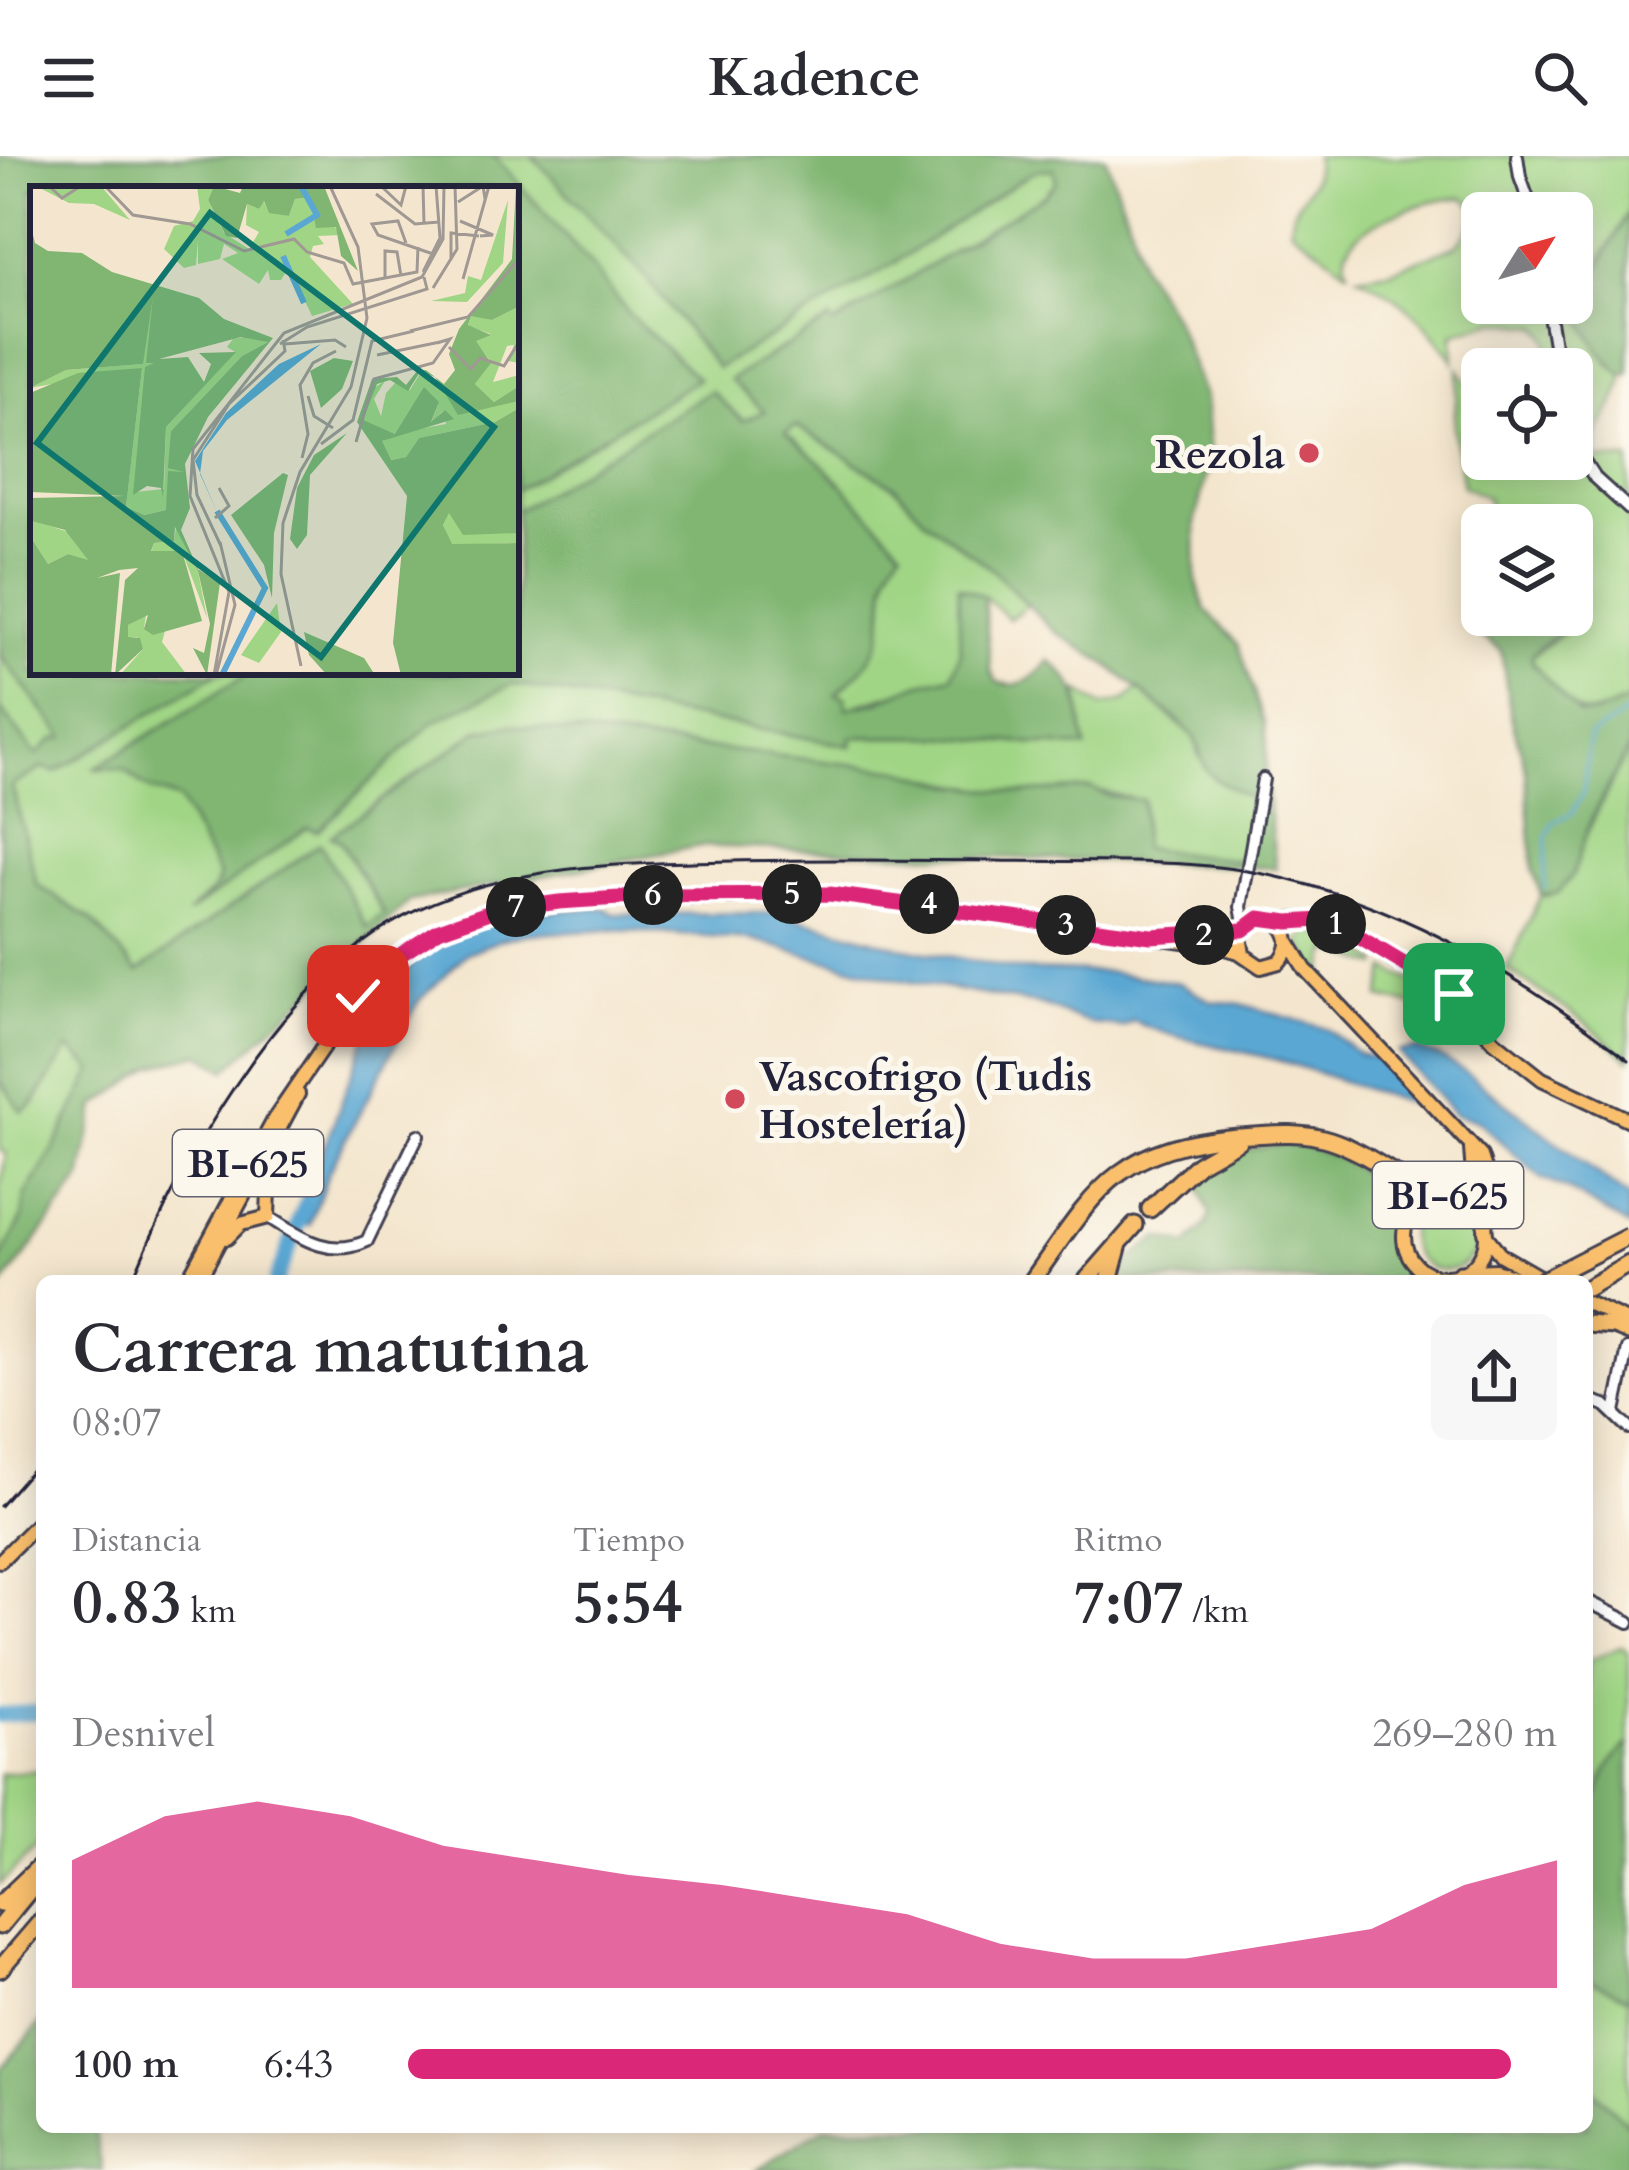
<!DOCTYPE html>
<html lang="es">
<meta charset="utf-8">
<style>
body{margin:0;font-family:Cardo,serif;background:#f7f7f7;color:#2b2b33;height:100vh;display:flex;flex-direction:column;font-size:45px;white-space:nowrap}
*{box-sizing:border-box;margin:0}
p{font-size:39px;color:#7c7c81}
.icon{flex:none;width:66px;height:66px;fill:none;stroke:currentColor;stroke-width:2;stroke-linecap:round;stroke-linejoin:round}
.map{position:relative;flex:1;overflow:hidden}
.panel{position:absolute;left:36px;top:1119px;width:1557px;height:858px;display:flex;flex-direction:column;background:#fff;border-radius:18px;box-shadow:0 6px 30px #0003}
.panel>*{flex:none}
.needle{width:78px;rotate:53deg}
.tools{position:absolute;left:1461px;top:36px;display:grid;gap:24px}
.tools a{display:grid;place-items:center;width:132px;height:132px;border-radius:18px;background:#fff;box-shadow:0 6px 30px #0003;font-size:60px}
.pin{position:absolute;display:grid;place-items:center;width:102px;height:102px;color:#fff;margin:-51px;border-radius:24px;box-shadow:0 6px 18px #0006}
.km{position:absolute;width:60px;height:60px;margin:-30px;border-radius:50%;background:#222;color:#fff;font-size:33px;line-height:60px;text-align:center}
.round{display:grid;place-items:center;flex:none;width:126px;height:126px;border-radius:18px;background:#f7f7f7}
.overview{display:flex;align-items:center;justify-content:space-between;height:204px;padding:0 36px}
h1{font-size:66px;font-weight:700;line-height:90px}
.stats{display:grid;grid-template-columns:repeat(3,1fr);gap:18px;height:204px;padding:12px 36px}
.stats div{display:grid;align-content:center}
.stats b{font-size:60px;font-weight:700}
.stats small{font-size:33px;font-weight:400}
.stats p{font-size:33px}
.chart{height:336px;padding:24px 36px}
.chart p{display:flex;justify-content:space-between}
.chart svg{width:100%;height:216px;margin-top:12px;fill:#db2777;opacity:.7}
ul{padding:0 36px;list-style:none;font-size:39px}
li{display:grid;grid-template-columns:192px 144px 1fr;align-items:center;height:90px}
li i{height:30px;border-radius:15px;background:#db2777}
header{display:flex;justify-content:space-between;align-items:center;height:156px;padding:0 36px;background:#fff;font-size:54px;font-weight:700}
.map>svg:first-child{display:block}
</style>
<header><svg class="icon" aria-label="menu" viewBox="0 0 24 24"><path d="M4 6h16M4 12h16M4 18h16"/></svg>Kadence<svg class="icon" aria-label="search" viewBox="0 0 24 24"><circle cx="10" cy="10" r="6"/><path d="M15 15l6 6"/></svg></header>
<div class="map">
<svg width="1629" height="2014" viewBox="0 0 1629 2014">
<rect width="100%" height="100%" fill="#fbf7ec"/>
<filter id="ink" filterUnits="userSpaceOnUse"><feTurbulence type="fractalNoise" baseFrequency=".00833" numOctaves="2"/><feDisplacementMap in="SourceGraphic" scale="24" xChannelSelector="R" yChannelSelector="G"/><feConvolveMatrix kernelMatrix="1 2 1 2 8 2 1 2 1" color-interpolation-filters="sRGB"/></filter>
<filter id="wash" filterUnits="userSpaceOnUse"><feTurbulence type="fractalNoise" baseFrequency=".004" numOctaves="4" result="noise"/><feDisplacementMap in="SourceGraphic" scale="48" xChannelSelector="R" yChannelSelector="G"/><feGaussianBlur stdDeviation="2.7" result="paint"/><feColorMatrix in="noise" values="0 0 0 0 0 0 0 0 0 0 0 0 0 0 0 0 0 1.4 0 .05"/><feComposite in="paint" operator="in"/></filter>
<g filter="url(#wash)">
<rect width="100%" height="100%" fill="#f4e6ce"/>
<!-- green -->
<path fill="#a0d585" stroke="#617c60" stroke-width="3" fill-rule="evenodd" d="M494,0H532L644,119L717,211L893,108L1028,19L1039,14L1054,13L1056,27L1044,39L832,170L830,164L731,223L765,255L744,265L711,236L516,355V334L698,223L628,157L591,109Z
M1315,0H1629V56L1585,133L1607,206L1623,219C1621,252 1589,269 1597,303L1629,304V544C1591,560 1582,567 1554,532C1545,522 1536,513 1531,501L1566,473L1571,463L1572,369H1490L1492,356L1487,341L1463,330L1454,272L1459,213L1482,253V303H1572V213H1556L1546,179L1538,170L1495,165L1453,178L1454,205C1426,165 1402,141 1358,120L1390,115L1455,90C1467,80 1478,63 1471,47L1464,42C1433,41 1324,71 1349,116L1291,73C1288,44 1320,35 1315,0ZM1482,57H1572V147H1482Z
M796,270L894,331L926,364L993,414L1028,449L1009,463L984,440L959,430L960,496L952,520L846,552L835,539C855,520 873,502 881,475C887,452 882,429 891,406L784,277Z
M0,499L65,581L52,584L36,600L0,552Z
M219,516H252L96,611H119L133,617L151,634L179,644L219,720L216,732L199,749L307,671L318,675L433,566L512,528L850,590V581H941L1085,592L1078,535L1102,550L1125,545L1138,533L1194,581L1198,598L1215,623L1251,643L1243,705L1142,692V645C1128,643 1098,633 1088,633C1066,634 1043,639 1021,637C964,633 910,616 854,609L332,681L339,683L384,758L366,772L320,688L138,816L90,763L37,729L12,630L43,612L55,615Z
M1629,591V903L1586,867L1507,813L1541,739L1548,740L1581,689Z
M1318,775L1344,781L1380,807L1379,810L1329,794L1322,821L1300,786L1307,777Z
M1387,813L1450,843L1463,860L1380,842Z
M69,891L94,914L51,998L25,1041L23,1061L0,1105V1033L6,997L0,994V924L21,955L34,948Z
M1410 1080a34 34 0 1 1 68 0a34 34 0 1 1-68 0Z
M1621,1491L1626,1494L1629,1504V1589L1621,1594L1587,1688V1506Z
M42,1614V1687L0,1728V1618Z
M1587,1822L1629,1842V1968L1587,1929Z"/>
<!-- forest -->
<path fill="#80b672" stroke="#516c56" stroke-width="3" d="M0,0H494L591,109L628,157L698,223L516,334V33H33V516H219L55,616L42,612L12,630L37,729L90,763L138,816L320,688L367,771L384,757L340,684L331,680L477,575L510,569L900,614L953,629L1023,637L1091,632L1106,639L1143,644L1142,692L1243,705L1251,643L1215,623L1205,612L1194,581L1175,562L1104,506L1054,475L993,414L926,364L894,330L796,270L785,277L822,308L902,393C874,424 892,460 875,494C866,512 850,525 836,538L845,541L847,552L877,546L918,528L952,520L960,497L958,430L984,440L991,515L997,526C1020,534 1036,522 1049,504C1086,535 1077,548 1086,592L941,581H851V590L512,528L433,566L317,675L307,672L187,758L215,732L219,720L179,644C169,638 158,638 149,633C120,616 136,610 94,613L252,516H516V355L711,235L743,265L764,255L730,224L829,164L833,169L1044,39L1056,26L1054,13L1039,14L1028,19L893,108L717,212L644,119L532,0H1105L1132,73L1141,109L1175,165L1205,243L1210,300L1195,367L1196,424L1205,453L1238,487L1264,567L1267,587L1265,622L1276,712L700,690L410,745L226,914L200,898L153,910L96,950L81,1024L0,1134V1105L23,1061L25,1041L51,998L93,914L69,892L33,948L22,956L0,924V552L36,599L52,584L64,581L0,499Z
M1629,56V218L1623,219C1603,202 1584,176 1578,149Z
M1553,459H1570L1571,463C1562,480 1541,485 1531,501L1534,509L1579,558H1595L1629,544V591L1590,666L1573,719L1558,737L1541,739L1533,715L1526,614L1511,560L1501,494L1478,477L1473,466C1506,459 1518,472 1553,459Z
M1285,988C1332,993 1375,1014 1395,1058C1387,1089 1392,1111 1422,1125H1118C1124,1103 1142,1096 1159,1082L1188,1089L1206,1069L1210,1059L1199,1031C1211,997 1254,990 1285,988Z
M1629,1589V1842L1587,1822C1587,1767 1577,1619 1629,1589Z
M42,1865V1971H94L102,2014H0V1914Z
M1587,1929L1629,1968V2014H756L826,1971H1587Z"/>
<!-- water -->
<path fill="#5aa7d3" stroke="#3e6487" stroke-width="3" d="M605,752L614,758L778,757L900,791L1021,814L1106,816L1180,827L1211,845L1241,848L1327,873L1359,898L1379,903L1417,949C1371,937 1329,919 1284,906C1233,891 1182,887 1133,865L1123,871L1091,868L1042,849L895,823L752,784L614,774L528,778L503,783L467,797L418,846L328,1017L310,1069L293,1062C309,1026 326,989 339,952C370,868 390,795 486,764C523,753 566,755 605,752Z
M1416,893L1440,901L1467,917L1629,1042V1070L1567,1033L1542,1023L1478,965L1455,959L1398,896Z"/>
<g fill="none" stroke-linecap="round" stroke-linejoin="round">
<!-- stream -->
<path stroke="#5aa7d3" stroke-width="3" d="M1544,733L1547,680L1554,666L1572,657L1583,637L1590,580L1629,555"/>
<!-- river -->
<path stroke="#5aa7d3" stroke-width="16" d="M276,1125L306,1048
M0,1559L42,1556"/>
</g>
</g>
<g filter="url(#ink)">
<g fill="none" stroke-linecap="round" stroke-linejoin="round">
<!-- minor casing -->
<g stroke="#423f51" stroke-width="16">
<path id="minor" d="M1517,0L1520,21L1533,57
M1547,147L1558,213
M1572,287L1595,322L1629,353
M1245,771L1241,751L1263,623
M268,1061C300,1081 329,1103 367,1085L418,979
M1587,1243L1605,1249L1629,1272
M1615,1256L1628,1193
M1587,1445L1629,1466"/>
</g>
<!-- major casing -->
<g stroke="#423f51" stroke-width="18">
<path id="major" d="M1188,779L1243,774
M1289,787L1305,813L1481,1000L1489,1025L1485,1076
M1243,798L1240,780L1255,763L1321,764L1346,772L1394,805L1443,829L1494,885L1542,923L1629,964
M1445,1038L1463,1029L1473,1019L1471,993
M1404 1080a41 41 0 1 1 82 0a41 41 0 1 1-82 0Z
M1486,1080L1501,1099L1546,1125
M227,1082L241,1068L268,1061L270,1003
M1470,1115L1495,1114L1525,1125
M187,1125L275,962L358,840L416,788L472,761L527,749L598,742L830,738L954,752L1218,790L1239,796L1261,811L1279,806C1292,792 1291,777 1276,765
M198,1125L298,938
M1587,1147L1629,1166
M0,1405L42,1363"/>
</g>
<!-- highway casing -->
<g stroke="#423f51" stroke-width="21">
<path id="highway" d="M1383,1017L1408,1061
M1150,1053L1198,1008L1238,985
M1032,1125C1097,1032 1117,991 1238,980C1270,978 1299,974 1330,984C1367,996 1399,1024 1435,1039
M1086,1125L1135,1069
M1109,1125L1119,1088
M1456,1125L1460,1118
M1587,1132L1629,1108
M1587,1168L1614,1170L1629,1176
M0,1748L42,1708
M0,1770L42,1719
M0,1813L42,1764"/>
</g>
<!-- minor -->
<use href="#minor" stroke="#fff" stroke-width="10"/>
<!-- major -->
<use href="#major" stroke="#f9bf6d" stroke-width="12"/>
<!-- highway -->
<use href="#highway" stroke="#f9bf6d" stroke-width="15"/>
<!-- rail -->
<path stroke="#22223b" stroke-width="3" d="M132,1125C181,1005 276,837 389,769C492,707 617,708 733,705C821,703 909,704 997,705C1092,707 1193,700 1286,723C1414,755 1526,823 1629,904
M0,1350L42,1302"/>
<!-- highway-bridge casing -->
<g stroke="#423f51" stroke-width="21" stroke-linecap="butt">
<path id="highway-bridge" d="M1541,1125L1629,1080"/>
</g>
<!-- highway-bridge -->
<use href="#highway-bridge" stroke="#f9bf6d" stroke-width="15"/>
</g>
</g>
<g fill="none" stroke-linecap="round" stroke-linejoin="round" filter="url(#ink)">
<!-- route casing -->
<g stroke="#fff" stroke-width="24">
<path id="route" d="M358,840L403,797L439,774L493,755L559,746L665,739L830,738L1151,780L1243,774L1259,762L1289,766L1321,764L1337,768L1454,838"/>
</g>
<!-- route -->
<use href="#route" stroke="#db2777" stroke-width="15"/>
</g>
<!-- markers -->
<g fill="#d1495b" stroke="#fbf7ec" stroke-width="4.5">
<circle cx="1309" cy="297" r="12"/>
<circle cx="735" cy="943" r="12"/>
</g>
<g text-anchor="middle" stroke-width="10" stroke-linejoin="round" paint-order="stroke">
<!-- shield labels -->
<g fill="#fbf7ec" stroke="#636270" stroke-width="3">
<rect x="173" y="974" width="150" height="66" rx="9"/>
<rect x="1373" y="1006" width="150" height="66" rx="9"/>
</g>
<g font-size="39" font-weight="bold" fill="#22223b">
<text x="248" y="1021">BI-625</text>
<text x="1448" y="1053">BI-625</text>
</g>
<!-- poi labels -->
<g font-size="42" font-weight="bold" fill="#22223b" stroke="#fbf7ec" text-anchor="end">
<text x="1285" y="312">Rezola</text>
<text x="759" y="934" text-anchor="start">Vascofrigo (Tudis<tspan x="759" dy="48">Hostelería)</tspan></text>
</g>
</g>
<!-- overview -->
<g transform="translate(30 30)">
<rect width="489" height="489" fill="#f4e6ce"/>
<path d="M6,0H71L100,34L64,18L39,17ZM167,0H184L178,14L194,47L219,63L229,46L216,39L217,18L229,23L233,14L239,26L259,30L265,13L279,11L312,49L288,50L294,58L283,60L280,71L323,118L282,130L259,81L251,94H240L238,84L229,98L192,73L208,67L194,58L190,73L168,78V54L166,79L154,82L134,63L144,40L163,35L170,23ZM478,14L473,77L437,116L401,115L435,107L438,90L451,94ZM123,110L124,177L105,306L134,303L136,241L205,166L197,161L203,153L230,148L238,156L212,170L141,245L154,287L136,324L113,329L96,321L112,182L0,202L36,184L112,178ZM489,110V177L478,175L484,159L477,160L463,196L489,189V200L464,216L445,198L461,176L445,155L461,148L438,140L441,129L462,134L486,122ZM391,186L437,224L489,215V222L465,236L389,252L376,271L360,274L351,256L365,248L333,235L342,203L355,195L344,213L351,230L356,207L366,196L380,204ZM395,203L408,219L401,237L413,225L416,238L367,247ZM419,326L489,347V357L421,359L413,339ZM0,333L38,346L59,375L38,368L18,378L0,350ZM146,341L168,385L177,432L152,365L121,366L124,357L144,355ZM247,417L251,446L229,477L211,469ZM116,429L114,442L135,445L132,456L157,489H90L113,463L107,451L98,452V439Z" fill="#a0d585" fill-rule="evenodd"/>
<path d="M184,0L210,7L213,0H294L328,85L311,70L306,41L286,42L280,11L265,13L259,30L239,27L234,15L229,23L217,18L207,52L196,50L178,14ZM486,0V122L462,134L441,130L438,139L461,149L446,155L461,177L445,198L464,216L489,200V215L428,229L405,191L390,186L378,205L360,194L347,198L333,234L365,248L394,201L409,216L401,236L415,224L424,233L352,255L361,274L376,271L389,252L465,236L489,222V347L433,349L419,327L413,339L422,358L489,357V489H371L363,457L377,310L327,236L342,193L367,191L376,199L387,185L396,184L414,198L425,184L419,168L429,143L482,73ZM0,37L5,57L18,65L52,67L82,86L169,112L194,133L243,152L178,231L155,278L160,322L151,344L168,383L190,397L177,489L163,462L174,467L180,438L168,385L145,341L144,355L124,357L121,365H152L172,435L123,449L114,443L118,429L98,439V451L110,452L113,463L85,489L95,394L108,382L89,384L67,392L90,387L81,489H0V350L18,378L38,368L58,374L35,344L2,335L0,312L95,310L0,306V207L48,187L112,182L96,321L114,329L136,324L138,285L154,286L138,282L141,245L212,170L238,156L211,151L129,173L158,171L174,196L181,178L169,167L206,166L136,241L133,311L131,302L117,300L103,309L115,181L124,177H116L123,111L113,178L36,184L0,202ZM304,172L323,175L312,203L291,222L280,185ZM317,247L280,289L277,349L267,363L260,353L267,302L284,269ZM253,287L258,289L244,347L242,412L234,379L201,329ZM274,446L334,472L345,489H297L279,469Z" fill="#80b672"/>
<path d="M291,158L197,234L173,265L170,288L188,328L165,275L196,227L249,178Z" fill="#5aa7d3"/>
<path fill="none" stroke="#5aa7d3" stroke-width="6" d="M256,48L287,29L271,0M253,70L274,117M187,325L235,402L192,489"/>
<path fill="none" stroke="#a09893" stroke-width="3" d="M19,0L32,12L51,0M75,0L103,29L160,38L214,65L264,53L277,66L314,77L323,98L387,86L388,61M351,0L371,19L376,0M393,0L394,38M346,8L385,38L409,36M428,16L453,0L455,13M430,35L463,49L450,50M376,57L368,35L342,38L348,49L403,68M421,74V47L449,50M393,86L410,52L406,0M355,93V65L367,66L371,90M433,93L459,0M403,102L427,63L425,0M380,145L438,131L489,73M250,158L277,141L397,103L394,91M255,158L305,154L316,161M419,161L441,183L450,172L474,180L489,156M347,169L410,156M278,210L284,230L303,242M326,256L344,193L403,177L420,153L407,157M291,258L323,234L342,155L384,145M272,272L278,248L270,199L283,177L306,165M185,332L199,320L189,302M191,360L167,309L163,274L199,218L255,165L253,154M271,480L251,388L253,337L270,286L321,201L337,132L328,61L300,0M184,489L199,406L160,310L163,263L254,147L392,91L413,53L414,0M186,489L205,419L190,356"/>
<path fill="#0f766e" fill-opacity="0.15" stroke="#0f766e" stroke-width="6" d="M180,27L464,241L291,471L7,257Z"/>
<rect width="489" height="489" fill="none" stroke="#22223b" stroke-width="6"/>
</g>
</svg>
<div class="tools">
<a><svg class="needle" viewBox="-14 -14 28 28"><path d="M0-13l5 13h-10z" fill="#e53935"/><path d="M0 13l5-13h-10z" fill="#7c7c81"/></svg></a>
<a><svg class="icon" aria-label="locate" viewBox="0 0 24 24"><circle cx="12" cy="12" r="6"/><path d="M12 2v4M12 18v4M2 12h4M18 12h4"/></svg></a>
<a><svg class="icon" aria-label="layers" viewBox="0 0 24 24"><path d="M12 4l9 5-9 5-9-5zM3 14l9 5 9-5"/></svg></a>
</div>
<div class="pin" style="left:1454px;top:838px;background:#1e9e55"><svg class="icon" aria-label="arrive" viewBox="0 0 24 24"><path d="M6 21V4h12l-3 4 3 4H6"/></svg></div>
<div class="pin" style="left:358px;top:840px;background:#d93025"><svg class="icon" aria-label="check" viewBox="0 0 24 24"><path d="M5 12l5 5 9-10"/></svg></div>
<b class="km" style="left:1336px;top:768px">1</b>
<b class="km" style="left:1204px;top:779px">2</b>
<b class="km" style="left:1066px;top:769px">3</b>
<b class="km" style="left:929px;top:748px">4</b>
<b class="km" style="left:792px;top:738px">5</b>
<b class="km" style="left:653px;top:739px">6</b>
<b class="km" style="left:516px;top:751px">7</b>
<section class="panel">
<div class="overview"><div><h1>Carrera matutina</h1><p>08:07</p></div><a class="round"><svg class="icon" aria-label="share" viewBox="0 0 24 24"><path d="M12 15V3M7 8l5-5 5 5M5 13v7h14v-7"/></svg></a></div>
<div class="stats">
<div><p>Distancia</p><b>0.83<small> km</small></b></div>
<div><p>Tiempo</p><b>5:54</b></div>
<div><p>Ritmo</p><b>7:07<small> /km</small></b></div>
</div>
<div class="chart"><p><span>Desnivel</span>269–280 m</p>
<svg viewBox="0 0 160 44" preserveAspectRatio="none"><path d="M0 44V18L10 9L20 6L30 9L40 15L50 18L60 21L70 23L80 26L90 29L100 35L110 38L120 38L130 35L140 32L150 23L160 18V44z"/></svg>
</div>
<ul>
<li><b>100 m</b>6:43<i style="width:96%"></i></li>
</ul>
</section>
</div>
